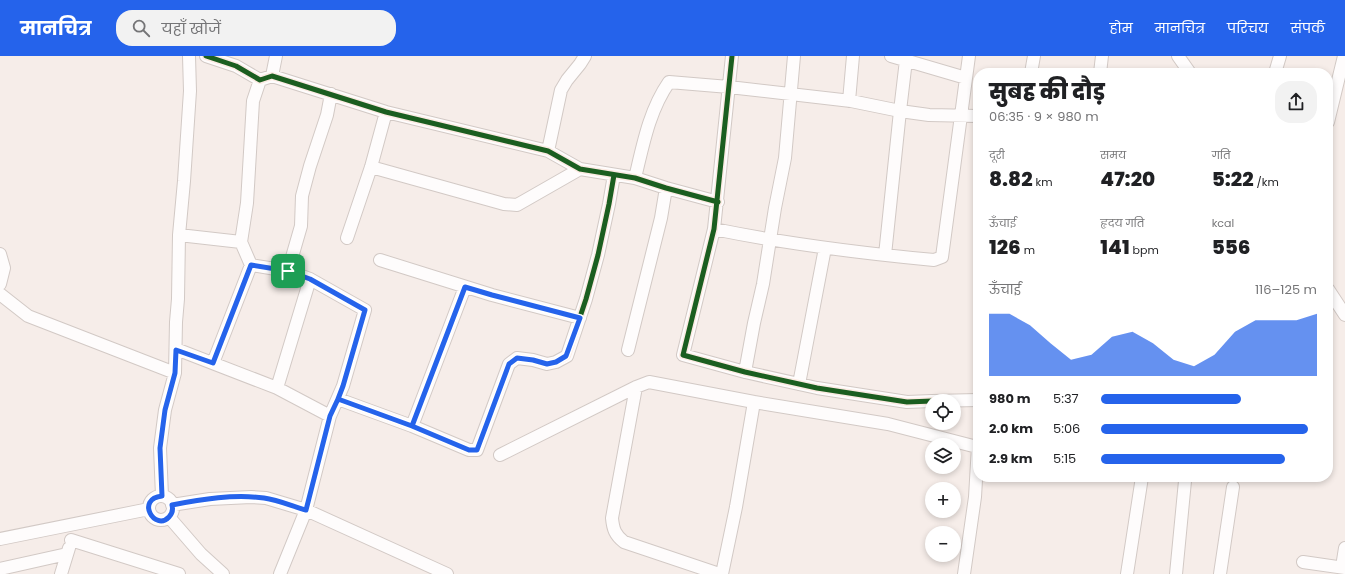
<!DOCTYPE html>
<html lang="hi">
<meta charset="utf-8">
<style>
body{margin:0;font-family:Poppins,"Noto Sans Devanagari",sans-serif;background:#f2f2f2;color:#202124;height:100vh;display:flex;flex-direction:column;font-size:15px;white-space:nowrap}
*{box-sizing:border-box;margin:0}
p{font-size:13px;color:#757577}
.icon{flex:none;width:22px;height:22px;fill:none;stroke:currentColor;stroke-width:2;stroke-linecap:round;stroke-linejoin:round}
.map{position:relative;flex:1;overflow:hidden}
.drawer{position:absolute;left:973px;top:12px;width:360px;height:414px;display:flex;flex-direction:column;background:#fff;border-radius:16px;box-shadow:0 2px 6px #0003}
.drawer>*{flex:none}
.fabs{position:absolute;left:925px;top:338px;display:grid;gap:8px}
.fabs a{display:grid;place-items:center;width:36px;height:36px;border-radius:50%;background:#fff;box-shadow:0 2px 6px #0003;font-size:20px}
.pin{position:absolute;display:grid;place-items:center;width:34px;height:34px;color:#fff;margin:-17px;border-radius:8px;box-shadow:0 2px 6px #0006}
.round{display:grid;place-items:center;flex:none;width:42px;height:42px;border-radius:16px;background:#f2f2f2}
.overview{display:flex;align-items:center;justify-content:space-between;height:68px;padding:0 16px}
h1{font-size:22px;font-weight:800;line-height:30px}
.stats{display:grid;grid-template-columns:repeat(3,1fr);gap:6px;height:68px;padding:4px 16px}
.stats div{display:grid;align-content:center}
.stats b{font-size:20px;font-weight:800}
.stats small{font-size:11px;font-weight:400}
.stats p{font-size:11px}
.chart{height:112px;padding:8px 16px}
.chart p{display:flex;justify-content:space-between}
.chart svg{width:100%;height:72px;margin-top:4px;fill:#2563eb;opacity:.7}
ul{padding:0 16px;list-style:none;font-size:13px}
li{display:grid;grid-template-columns:64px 48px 1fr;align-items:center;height:30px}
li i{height:10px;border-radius:5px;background:#2563eb}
header{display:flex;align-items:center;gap:24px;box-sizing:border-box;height:56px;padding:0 20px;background:#2563eb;color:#fff}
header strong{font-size:19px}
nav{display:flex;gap:22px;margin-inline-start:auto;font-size:14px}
.search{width:280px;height:36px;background:#f2f2f2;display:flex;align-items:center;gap:10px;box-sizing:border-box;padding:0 14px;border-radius:16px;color:#757577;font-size:15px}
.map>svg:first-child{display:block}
</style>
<header>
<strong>मानचित्र</strong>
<div class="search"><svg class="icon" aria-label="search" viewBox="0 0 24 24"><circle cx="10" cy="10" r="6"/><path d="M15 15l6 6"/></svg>यहाँ खोजें</div>
<nav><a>होम</a><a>मानचित्र</a><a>परिचय</a><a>संपर्क</a></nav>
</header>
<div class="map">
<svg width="1345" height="518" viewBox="0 0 1345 518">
<rect width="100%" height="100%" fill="#f6ede9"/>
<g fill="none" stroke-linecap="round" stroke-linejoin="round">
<!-- minor casing -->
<g stroke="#d2c9c5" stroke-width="14">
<path id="minor" d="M206,0L236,10L260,24L272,20L386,56L548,95L580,113L635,122L666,132L718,146
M732,0L714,173L683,299L745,316L817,332L907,346L932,345
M891,0L966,22
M1178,0L1190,17
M1031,17L1034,0
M1100,17L1102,0
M1275,17L1280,0
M272,20L276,0
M849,45L853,0
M1328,66L1344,0
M548,95L561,34L567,24L580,8L585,0
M371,111L504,148L517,149L580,113
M635,122C643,89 649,55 669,26L729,31L851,45L900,55L929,59L978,60
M714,173C787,188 860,197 934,204L942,201L969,0
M179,179L241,186L251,209L288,215L310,223L365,254L343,330L330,360L306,454L280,518
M347,182L371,111L386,56
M241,186L247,147L253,45L260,24
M0,198L4,212L0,228
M885,199L900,55L906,4
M380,204L492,239L580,262
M288,215L301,170L302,140L310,110L327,59L331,38
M1328,233L1345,259
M0,238L28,260L175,317
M176,293L277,332L330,360
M628,294L661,162L666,132
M213,307L251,209
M745,316L754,267L763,228L775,152L785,102L794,0
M799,328L825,192
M636,331L612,462C613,473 615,479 624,486L719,518
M277,332L310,223
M338,343L412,370L469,394H477L509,308L517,302L533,304L547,308L556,306L567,300L586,243L598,199L609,148L614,119
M932,345L978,344
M412,370L465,231
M500,399L636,331L649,326L754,346
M149 452a12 12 0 1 1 24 0a12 12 0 1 1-24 0Z
M162,440L160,392L165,354L175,317L176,266L178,243L179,179L184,125L190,35L189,0
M172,449L210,443L251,441L266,442L306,454L447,518
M169,461L201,498L223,518
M0,483L149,453
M71,484L179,518
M1303,506L1345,512
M1342,511L1345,492
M0,513L67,498
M61,518L69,492
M722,518L736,451L754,346L888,368L977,391
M964,518L975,441L978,390
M1127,518L1142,421
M1176,518L1185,425
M1220,518L1233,431"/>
</g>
<!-- minor -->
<use href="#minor" stroke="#fefcfc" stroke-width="12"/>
<!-- cycleway casing -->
<g stroke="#fcebe3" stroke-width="8">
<path id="cycleway" d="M206,0L236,10L260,24L272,20L386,56L548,95L580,113L635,122L666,132L718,146
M732,0L714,173L683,299L745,316L817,332L907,346L932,345
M338,343L412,370L469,394H477L509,308L517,302L533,304L547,308L556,306L567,300L586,243L598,199L609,148L614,119"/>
</g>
<!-- cycleway -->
<use href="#cycleway" stroke="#1b5e20" stroke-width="5"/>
</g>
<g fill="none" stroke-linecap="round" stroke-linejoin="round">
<!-- route casing -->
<g stroke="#fff" stroke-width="8">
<path id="route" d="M288,215L251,209L213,307L176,294L175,317L165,354L160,392L162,440C135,443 155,476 169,461C173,457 173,453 172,449C202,443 234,438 264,442C278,444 292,450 306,454L330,360L338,343L412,370L469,394H477L509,308L517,302L533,304L547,308L556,306L566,300L580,262L492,239L465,231L412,370L338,343L343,330L365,254L310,223L288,215"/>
</g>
<!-- route -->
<use href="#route" stroke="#2563eb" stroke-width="5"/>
</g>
</svg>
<div class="fabs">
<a><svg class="icon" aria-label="locate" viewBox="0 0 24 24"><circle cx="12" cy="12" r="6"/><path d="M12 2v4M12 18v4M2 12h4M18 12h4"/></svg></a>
<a><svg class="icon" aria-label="layers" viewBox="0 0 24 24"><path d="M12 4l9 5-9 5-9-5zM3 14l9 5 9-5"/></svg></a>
<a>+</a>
<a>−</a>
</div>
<div class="pin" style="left:288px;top:215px;background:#1e9e55"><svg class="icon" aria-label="arrive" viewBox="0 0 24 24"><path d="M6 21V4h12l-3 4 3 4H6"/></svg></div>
<section class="drawer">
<div class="overview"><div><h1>सुबह की दौड़</h1><p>06:35 · 9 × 980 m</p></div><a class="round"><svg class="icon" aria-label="share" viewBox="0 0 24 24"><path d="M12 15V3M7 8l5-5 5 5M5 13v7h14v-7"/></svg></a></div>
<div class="stats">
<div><p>दूरी</p><b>8.82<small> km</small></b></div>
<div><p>समय</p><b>47:20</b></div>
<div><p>गति</p><b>5:22<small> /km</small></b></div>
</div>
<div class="stats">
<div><p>ऊँचाई</p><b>126<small> m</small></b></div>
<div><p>हृदय गति</p><b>141<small> bpm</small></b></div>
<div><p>kcal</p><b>556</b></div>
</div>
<div class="chart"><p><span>ऊँचाई</span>116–125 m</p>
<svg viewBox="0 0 160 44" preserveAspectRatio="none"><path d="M0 44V6L10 6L20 13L30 24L40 34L50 31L60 20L70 17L80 24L90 34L100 38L110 31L120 17L130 10L140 10L150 10L160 6V44z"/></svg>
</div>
<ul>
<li><b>980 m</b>5:37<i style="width:65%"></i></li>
<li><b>2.0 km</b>5:06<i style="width:96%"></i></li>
<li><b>2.9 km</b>5:15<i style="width:85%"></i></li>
</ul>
</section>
</div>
